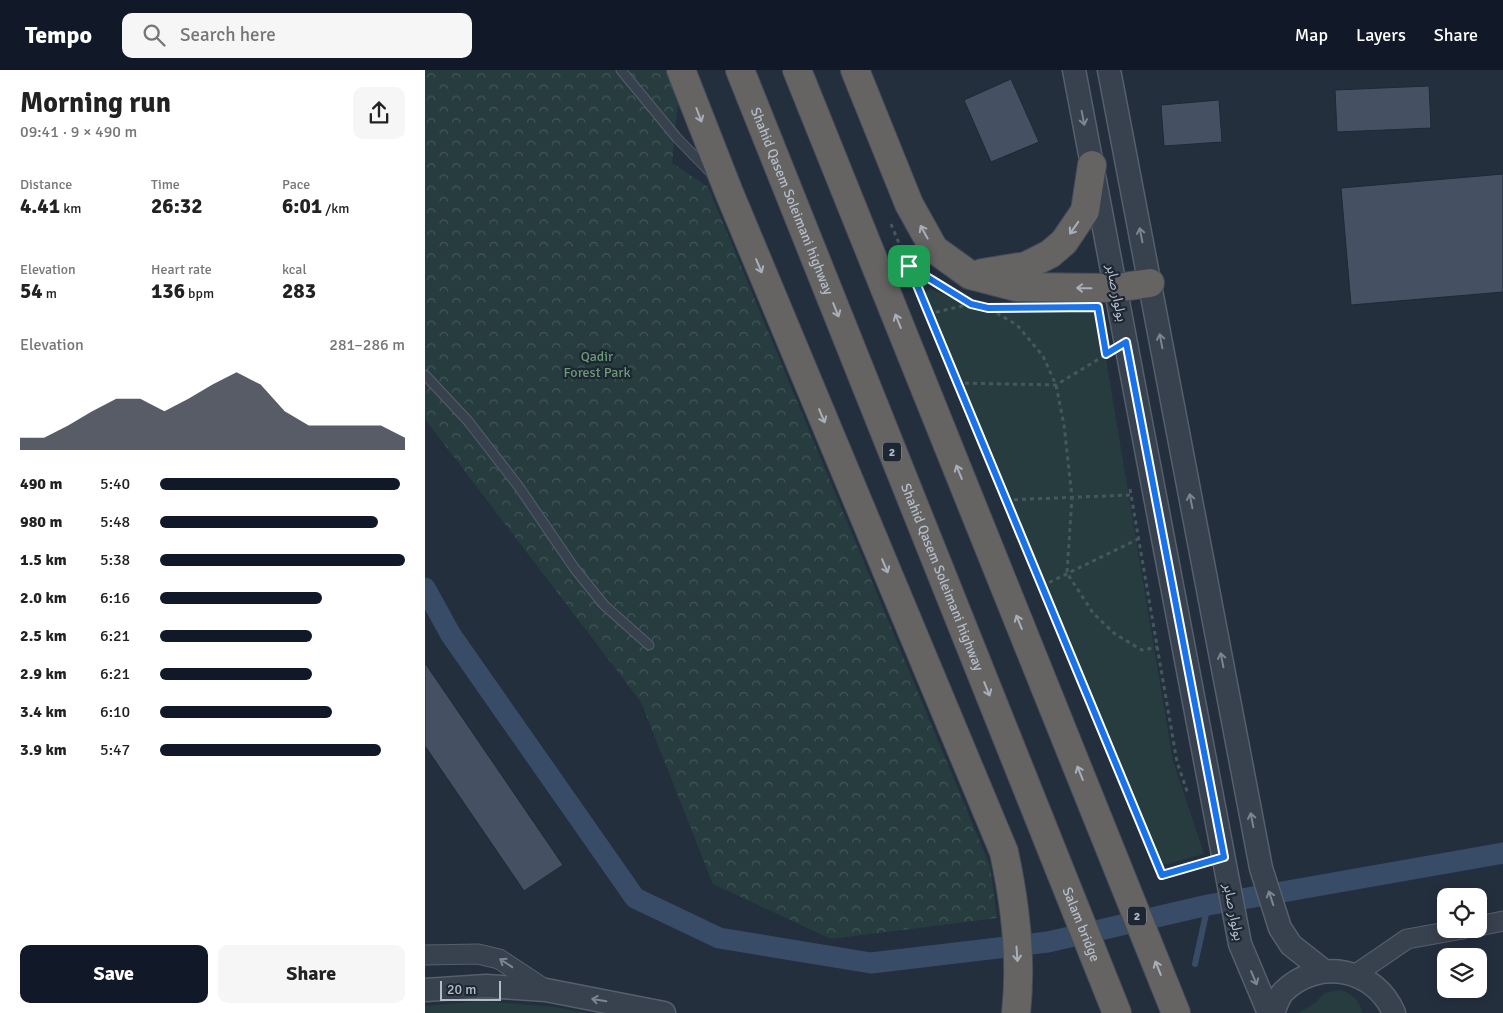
<!DOCTYPE html>
<meta charset="utf-8">
<style>
body{margin:0;font-family:Signika,"Noto Sans Arabic",sans-serif;background:#f6f6f6;color:#222;height:100vh;display:flex;flex-direction:column;font-size:19px;white-space:nowrap}
*{box-sizing:border-box;margin:0}
p{font-size:16px;color:#767676}
.icon{flex:none;width:28px;height:28px;fill:none;stroke:currentColor;stroke-width:2;stroke-linecap:round;stroke-linejoin:round}
.map{position:relative;flex:1;overflow:hidden}
.panel{display:flex;flex-direction:column;background:#fff;width:425px}
.panel>*{flex:none}
.fabs{position:absolute;left:1012px;top:818px;display:grid;gap:10px}
.fabs a{display:grid;place-items:center;width:50px;height:50px;border-radius:10px;background:#fff;box-shadow:0 2px 12px #0003;font-size:25px}
.scale{position:absolute;left:15px;bottom:12px;width:61px;box-sizing:border-box;padding-left:5px;border:2px solid #b4bcc9;border-top:0;font-size:14px;line-height:18px;white-space:nowrap;color:#b4bcc9;-webkit-text-stroke:4px #1d2633;paint-order:stroke}
.pin{position:absolute;display:grid;place-items:center;width:42px;height:42px;color:#fff;margin:-21px;border-radius:10px;box-shadow:0 2px 8px #0006}
.round{display:grid;place-items:center;flex:none;width:52px;height:52px;border-radius:10px;background:#f6f6f6}
.summary{display:flex;align-items:center;justify-content:space-between;height:85px;padding:0 20px}
h1{font-size:28px;font-weight:700;line-height:38px}
.figures{display:grid;grid-template-columns:repeat(3,1fr);gap:8px;height:85px;padding:5px 20px}
.figures div{display:grid;align-content:center}
.figures b{font-size:21px;font-weight:700}
.figures small{font-size:14px;font-weight:400}
.figures p{font-size:14px}
.chart{height:140px;padding:10px 20px}
.chart p{display:flex;justify-content:space-between}
.chart svg{width:100%;height:90px;margin-top:5px;fill:#111827;opacity:.7}
.cta{display:flex;gap:10px;margin-top:auto;padding:10px 20px}
.cta a{flex:1;height:58px;border-radius:10px;background:#111827;color:#fff;font-size:20px;font-weight:700;line-height:58px;text-align:center}
.cta a+a{background:#f6f6f6;color:#222}
ul{padding:0 20px;list-style:none;font-size:16px}
li{display:grid;grid-template-columns:80px 60px 1fr;align-items:center;height:38px}
li i{height:12px;border-radius:6px;background:#111827}
header{display:flex;align-items:center;gap:30px;box-sizing:border-box;height:70px;padding:0 25px;background:#111827;color:#fff}
header strong{font-size:24px}
nav{display:flex;gap:28px;margin-inline-start:auto;font-size:18px}
.search{width:350px;height:45px;background:#f6f6f6;display:flex;align-items:center;gap:12px;box-sizing:border-box;padding:0 18px;border-radius:10px;color:#767676;font-size:19px}
main{display:flex;flex:1;min-height:0}
.map>svg:first-child{display:block}
</style>
<header>
<strong>Tempo</strong>
<div class="search"><svg class="icon" aria-label="search" viewBox="0 0 24 24"><circle cx="10" cy="10" r="6"/><path d="M15 15l6 6"/></svg>Search here</div>
<nav><a>Map</a><a>Layers</a><a>Share</a></nav>
</header>
<main>
<section class="panel">
<div class="summary"><div><h1>Morning run</h1><p>09:41 · 9 × 490 m</p></div><a class="round"><svg class="icon" aria-label="share" viewBox="0 0 24 24"><path d="M12 15V3M7 8l5-5 5 5M5 13v7h14v-7"/></svg></a></div>
<div class="figures">
<div><p>Distance</p><b>4.41<small> km</small></b></div>
<div><p>Time</p><b>26:32</b></div>
<div><p>Pace</p><b>6:01<small> /km</small></b></div>
</div>
<div class="figures">
<div><p>Elevation</p><b>54<small> m</small></b></div>
<div><p>Heart rate</p><b>136<small> bpm</small></b></div>
<div><p>kcal</p><b>283</b></div>
</div>
<div class="chart"><p><span>Elevation</span>281–286 m</p>
<svg viewBox="0 0 160 44" preserveAspectRatio="none"><path d="M0 44V38L10 38L20 32L30 25L40 19L50 19L60 25L70 19L80 12L90 6L100 12L110 25L120 32L130 32L140 32L150 32L160 38V44z"/></svg>
</div>
<ul>
<li><b>490 m</b>5:40<i style="width:98%"></i></li>
<li><b>980 m</b>5:48<i style="width:89%"></i></li>
<li><b>1.5 km</b>5:38<i style="width:100%"></i></li>
<li><b>2.0 km</b>6:16<i style="width:66%"></i></li>
<li><b>2.5 km</b>6:21<i style="width:62%"></i></li>
<li><b>2.9 km</b>6:21<i style="width:62%"></i></li>
<li><b>3.4 km</b>6:10<i style="width:70%"></i></li>
<li><b>3.9 km</b>5:47<i style="width:90%"></i></li>
</ul>
<div class="cta"><a>Save</a><a>Share</a></div>
</section>
<div class="map">
<svg width="1078" height="943" viewBox="0 0 1078 943">
<defs>
<pattern id="forest-crowns" width="20" height="18" patternUnits="userSpaceOnUse" patternTransform="scale(1.25)"><rect width="20" height="18" fill="#263c3f"/><path d="M2 6a3 3 0 1 1 6 0M12 15a3 3 0 1 1 6 0" fill="none" stroke="#435659"/></pattern>
</defs>
<rect width="100%" height="100%" fill="#242f3e"/>
<!-- grass -->
<path fill="#263c3f" d="M506,219L557,241H673L748,691L779,784L738,795L500,222Z
M914,920C927,923 935,930 937,943H873L890,933L900,923Z
M58,931L130,937L164,943H0V936Z"/>
<!-- forest -->
<path fill="url(#forest-crowns)" d="M0,0H241L253,32L247,93L283,117L565,796L572,848L406,869L288,814L216,632L0,349Z"/>
<g fill="none" stroke-linecap="round" stroke-linejoin="round">
<!-- stream -->
<path stroke="#394c67" stroke-width="6" d="M770,894L783,835"/>
<!-- canal -->
<path stroke="#394c67" stroke-width="21" d="M0,518L26,565L210,828L294,868L446,893L623,872L783,835L1078,783"/>
</g>
<!-- building -->
<path fill="#455162" stroke="#1f2835" d="M586,9L614,72L566,92L539,30Z
M1004,16L1006,58L912,62L910,20Z
M794,30L797,72L739,76L736,35Z
M1078,104V222L926,235L916,118Z
M0,593L138,795L99,821L0,676Z"/>
<g fill="none" stroke-linecap="round" stroke-linejoin="round">
<!-- service casing -->
<g stroke="#565f6c" stroke-width="11">
<path id="service" d="M196,0L252,68L287,104
M0,305L43,351L94,417L150,499L179,535L224,575"/>
</g>
<!-- minor casing -->
<g stroke="#565f6c" stroke-width="21">
<path id="minor" d="M1054,856L1078,851
M0,885L53,884L74,889L121,920
M931,904L982,869L1038,859"/>
</g>
<!-- tertiary casing -->
<g stroke="#565f6c" stroke-width="25">
<path id="tertiary" d="M649,0L815,874L844,943
M684,0L836,798L855,858L866,875L899,901
M0,920L61,916L121,920L239,943
M848,943C851,936 853,928 858,922C893,887 950,898 969,943"/>
</g>
<!-- trunk casing -->
<g stroke="#434c59" stroke-width="30">
<g id="trunk">
<path d="M256,0L303,120L579,782C590,833 597,890 591,943"/>
<path id="s1" d="M315,0L692,943"/>
<path d="M372,0L751,943"/>
<path d="M430,0L484,134L509,179L545,205L591,217L691,218L725,213"/>
<path d="M557,203L601,196L625,184L639,172L660,141L667,95"/>
</g>
</g>
<!-- path -->
<path stroke="#44595c" stroke-width="3" stroke-dasharray="4 4" stroke-linecap="butt" d="M466,154L737,805L779,793
M484,196L515,215
M538,229L546,234L572,238
M565,239L592,255L618,286L631,315L639,355L647,427L642,503L668,543L690,564L717,580L733,577
M503,244L546,234
M532,313L631,315L682,284
M705,419L752,692L763,724
M581,430L705,425
M617,516L713,469"/>
<!-- service -->
<use href="#service" stroke="#38414e" stroke-width="9"/>
<!-- minor -->
<use href="#minor" stroke="#38414e" stroke-width="19"/>
<!-- tertiary -->
<use href="#tertiary" stroke="#38414e" stroke-width="22"/>
<!-- trunk -->
<use href="#trunk" stroke="#656462" stroke-width="28"/>
</g>
<!-- one-way arrows -->
<defs><path id="oneway-shaft" d="M-6 0H5M1.5-3L5.5 0L1.5 3" fill="none" stroke-width="1.6" stroke-linecap="round" stroke-linejoin="round" transform="scale(1.25)"/></defs>
<g stroke="#a8afba">
<use href="#oneway-shaft" transform="translate(274 45) rotate(69)"/>
<use href="#oneway-shaft" transform="translate(649 158) rotate(125)"/>
<use href="#oneway-shaft" transform="translate(499 162) rotate(-119)"/>
<use href="#oneway-shaft" transform="translate(334 196) rotate(67)"/>
<use href="#oneway-shaft" transform="translate(659 218) rotate(-179)"/>
<use href="#oneway-shaft" transform="translate(411 240) rotate(68)"/>
<use href="#oneway-shaft" transform="translate(473 251) rotate(-112)"/>
<use href="#oneway-shaft" transform="translate(397 346) rotate(67)"/>
<use href="#oneway-shaft" transform="translate(534 402) rotate(-112)"/>
<use href="#oneway-shaft" transform="translate(460 496) rotate(67)"/>
<use href="#oneway-shaft" transform="translate(594 552) rotate(-112)"/>
<use href="#oneway-shaft" transform="translate(562 619) rotate(68)"/>
<use href="#oneway-shaft" transform="translate(655 703) rotate(-112)"/>
<use href="#oneway-shaft" transform="translate(592 884) rotate(86)"/>
<use href="#oneway-shaft" transform="translate(733 898) rotate(-112)"/>
</g>
<g stroke="#7c8592">
<use href="#oneway-shaft" transform="translate(658 48) rotate(79)"/>
<use href="#oneway-shaft" transform="translate(716 165) rotate(-101)"/>
<use href="#oneway-shaft" transform="translate(736 271) rotate(-101)"/>
<use href="#oneway-shaft" transform="translate(766 431) rotate(-101)"/>
<use href="#oneway-shaft" transform="translate(797 590) rotate(-101)"/>
<use href="#oneway-shaft" transform="translate(827 750) rotate(-101)"/>
<use href="#oneway-shaft" transform="translate(846 828) rotate(-108)"/>
<use href="#oneway-shaft" transform="translate(81 893) rotate(-147)"/>
<use href="#oneway-shaft" transform="translate(829 908) rotate(67)"/>
<use href="#oneway-shaft" transform="translate(174 930) rotate(-170)"/>
</g>
<g fill="none" stroke-linecap="round" stroke-linejoin="round">
<!-- route casing -->
<g stroke="#fff" stroke-width="10">
<path id="route" d="M484,196L546,234L563,238L673,237L681,284L701,272L799,787L737,805Z"/>
</g>
<!-- route -->
<use href="#route" stroke="#1a73e8" stroke-width="6"/>
</g>
<g text-anchor="middle" stroke-width="4.5" stroke-linejoin="round" paint-order="stroke">
<!-- shield labels -->
<g fill="#1d2633" stroke="#878f9c" stroke-width="1">
<rect x="458" y="372.5" width="18" height="19" rx="4"/>
<rect x="703" y="836.5" width="18" height="19" rx="4"/>
</g>
<g font-size="12" font-weight="bold" fill="#b4bcc9">
<text x="467" y="386">2</text>
<text x="712" y="850">2</text>
</g>
<!-- street labels -->
<g font-size="14" fill="#b4bcc9" stroke="#1d2633">
<text dy="5" stroke="none"><textPath href="#s1" startOffset="141">Shahid Qasem Soleimani highway</textPath></text>
<text transform="translate(692 223) rotate(79)" y="5">بولوار صابر</text>
<text dy="5" stroke="none"><textPath href="#s1" startOffset="546">Shahid Qasem Soleimani highway</textPath></text>
<text transform="translate(809 842) rotate(79)" y="5">بولوار صابر</text>
<text dy="5" stroke="none"><textPath href="#s1" startOffset="920">Salam bridge</textPath></text>
</g>
<!-- park labels -->
<g font-size="14" fill="#6b9a76" stroke="#1d2633">
<text x="172" y="291">Qadir<tspan x="172" dy="16">Forest Park</tspan></text>
</g>
</g>
</svg>
<div class="fabs">
<a><svg class="icon" aria-label="locate" viewBox="0 0 24 24"><circle cx="12" cy="12" r="6"/><path d="M12 2v4M12 18v4M2 12h4M18 12h4"/></svg></a>
<a><svg class="icon" aria-label="layers" viewBox="0 0 24 24"><path d="M12 4l9 5-9 5-9-5zM3 14l9 5 9-5"/></svg></a>
</div>
<div class="scale">20 m</div>
<div class="pin" style="left:484px;top:196px;background:#1e9e55"><svg class="icon" aria-label="arrive" viewBox="0 0 24 24"><path d="M6 21V4h12l-3 4 3 4H6"/></svg></div>
</div>
</main>
